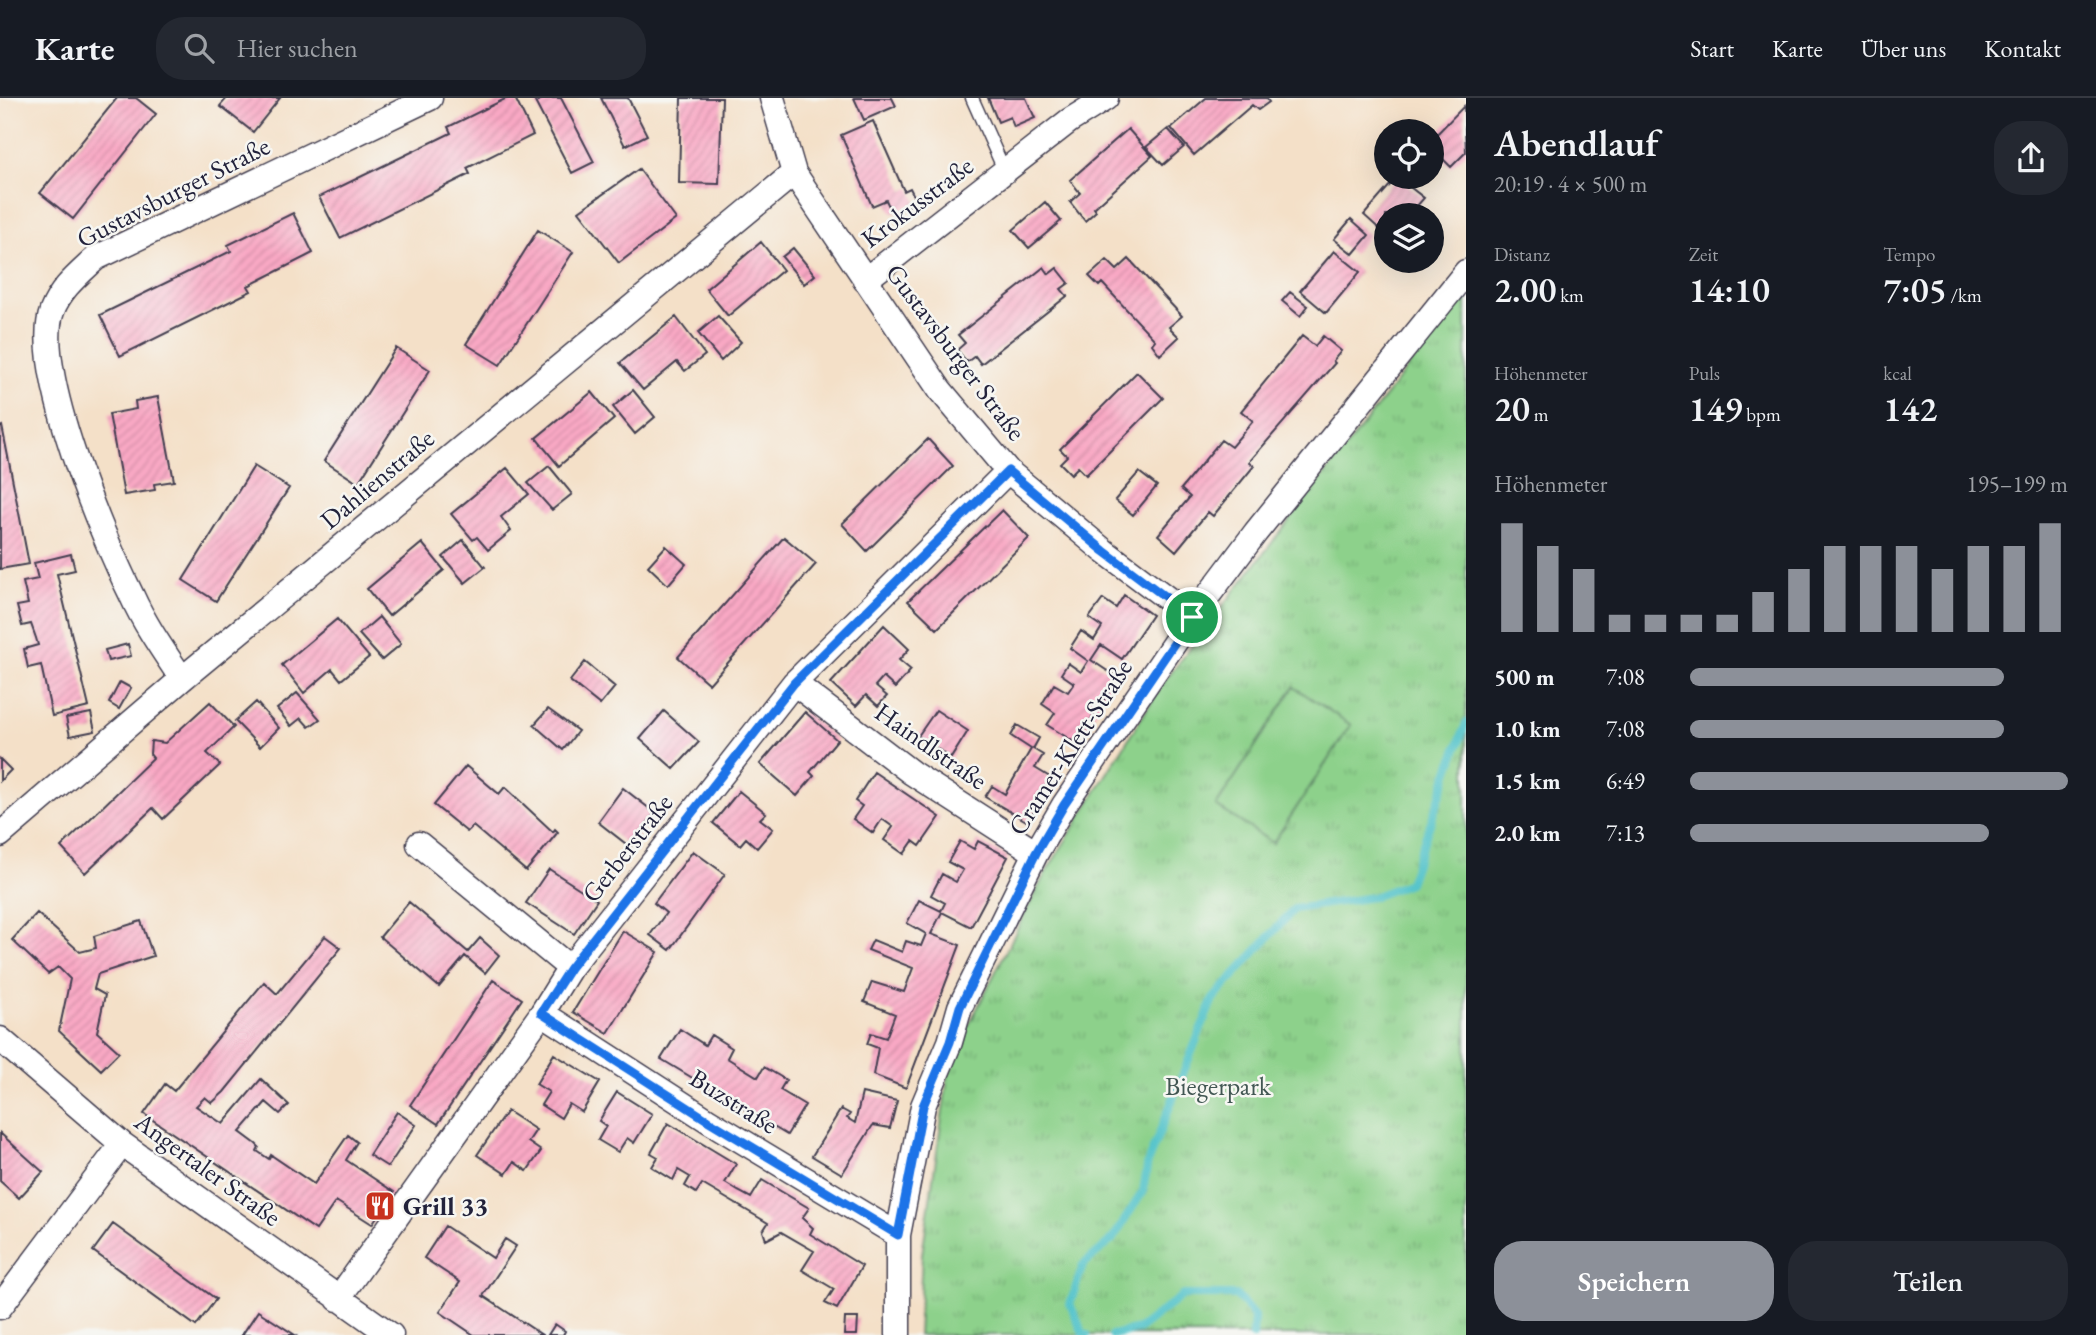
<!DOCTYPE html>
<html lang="de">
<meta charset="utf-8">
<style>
body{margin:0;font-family:"EB Garamond",serif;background:#242831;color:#f1f3f6;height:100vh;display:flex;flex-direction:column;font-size:26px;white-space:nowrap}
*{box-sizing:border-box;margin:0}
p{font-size:23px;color:#9ea1a6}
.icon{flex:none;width:38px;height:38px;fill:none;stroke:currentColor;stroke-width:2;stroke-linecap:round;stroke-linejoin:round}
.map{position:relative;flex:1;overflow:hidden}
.details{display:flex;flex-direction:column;background:#171b24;width:630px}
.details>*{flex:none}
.buttons{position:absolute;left:1374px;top:21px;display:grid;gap:14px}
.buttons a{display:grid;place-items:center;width:70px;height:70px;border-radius:50%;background:#171b24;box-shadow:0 7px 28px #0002;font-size:35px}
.pin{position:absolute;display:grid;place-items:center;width:60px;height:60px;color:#fff;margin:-30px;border:4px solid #fff;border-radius:50%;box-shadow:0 2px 7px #0007}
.round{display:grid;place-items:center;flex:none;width:74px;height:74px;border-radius:28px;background:#242831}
.headline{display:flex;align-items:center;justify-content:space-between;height:119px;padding:0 28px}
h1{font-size:38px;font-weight:600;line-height:52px}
.figures{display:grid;grid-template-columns:repeat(3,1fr);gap:10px;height:119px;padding:7px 28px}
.figures div{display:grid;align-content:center}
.figures b{font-size:35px;font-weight:600}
.figures small{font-size:19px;font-weight:400}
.figures p{font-size:19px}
.chart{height:196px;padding:14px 28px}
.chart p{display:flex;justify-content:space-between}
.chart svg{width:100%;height:126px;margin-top:7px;stroke:#8c9099;stroke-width:6}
.cta{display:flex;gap:14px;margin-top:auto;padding:14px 28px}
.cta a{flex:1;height:80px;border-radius:28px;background:#8c9099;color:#fff;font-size:28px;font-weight:600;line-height:80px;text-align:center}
.cta a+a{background:#242831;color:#f1f3f6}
ul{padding:0 28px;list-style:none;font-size:23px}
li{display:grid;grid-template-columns:112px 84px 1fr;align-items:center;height:52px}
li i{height:18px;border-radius:9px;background:#8c9099}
header{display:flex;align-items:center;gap:42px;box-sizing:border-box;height:98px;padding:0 35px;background:#171b24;border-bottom:2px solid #363941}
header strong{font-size:33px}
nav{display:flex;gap:38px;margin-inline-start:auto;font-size:24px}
.search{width:490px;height:63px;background:#242831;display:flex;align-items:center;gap:18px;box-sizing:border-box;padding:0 24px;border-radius:28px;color:#9ea1a6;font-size:26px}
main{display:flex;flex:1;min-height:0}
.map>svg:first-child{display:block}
</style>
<header>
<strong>Karte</strong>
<div class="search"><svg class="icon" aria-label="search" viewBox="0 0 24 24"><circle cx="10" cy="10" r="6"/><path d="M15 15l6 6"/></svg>Hier suchen</div>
<nav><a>Start</a><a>Karte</a><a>Über uns</a><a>Kontakt</a></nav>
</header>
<main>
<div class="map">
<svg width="1466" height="1237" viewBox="0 0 1466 1237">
<defs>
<pattern id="grass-tufts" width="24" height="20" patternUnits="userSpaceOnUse" patternTransform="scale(1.75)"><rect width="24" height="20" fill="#8dd18b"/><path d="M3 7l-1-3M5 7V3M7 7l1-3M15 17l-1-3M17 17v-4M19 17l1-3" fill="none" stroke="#79b379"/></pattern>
<pattern id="building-hatch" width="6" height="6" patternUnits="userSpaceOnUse" patternTransform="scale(1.75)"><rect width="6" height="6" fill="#f9a8c4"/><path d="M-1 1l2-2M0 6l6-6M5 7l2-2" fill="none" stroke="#d590a9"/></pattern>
</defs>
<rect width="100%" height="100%" fill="#f6f6f2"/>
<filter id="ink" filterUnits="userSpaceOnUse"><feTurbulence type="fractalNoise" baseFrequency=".0143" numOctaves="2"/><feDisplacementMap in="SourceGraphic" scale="14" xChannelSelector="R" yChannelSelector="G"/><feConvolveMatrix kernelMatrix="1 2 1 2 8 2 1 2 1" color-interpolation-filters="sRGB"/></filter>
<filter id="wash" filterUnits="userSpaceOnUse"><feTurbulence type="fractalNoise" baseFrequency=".00686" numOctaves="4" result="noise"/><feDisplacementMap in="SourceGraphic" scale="28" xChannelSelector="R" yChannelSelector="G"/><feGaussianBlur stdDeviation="1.57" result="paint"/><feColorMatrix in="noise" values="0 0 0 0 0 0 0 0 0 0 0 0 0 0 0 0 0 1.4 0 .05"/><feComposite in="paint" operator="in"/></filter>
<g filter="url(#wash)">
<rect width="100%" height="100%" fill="#f4e0c8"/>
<!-- grass -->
<path fill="url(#grass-tufts)" stroke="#587a63" stroke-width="2" d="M1466,194V1237H918L922,1156L950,964L1045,776L1161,588Z"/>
<!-- garden -->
<path fill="#8dd18b" stroke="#587a63" stroke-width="2" d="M1294,589L1351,627L1273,745L1216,708Z"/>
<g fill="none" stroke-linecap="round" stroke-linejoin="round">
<!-- stream -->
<path stroke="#56c4cb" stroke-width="8" d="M1087,1237L1083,1235L1070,1206L1083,1167L1112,1142L1143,1093L1148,1063L1213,901L1294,811L1373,799L1409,785L1466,625
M1112,1237L1139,1231L1183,1197H1236L1254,1218L1253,1237"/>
</g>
<g id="blocks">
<!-- building -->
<path fill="url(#building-hatch)" d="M117,0H136L156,16L73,121L40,95Z
M227,0H280L253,34L220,8Z
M507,0H515L533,37L467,70L470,76L340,140L319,99L451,35L448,29Z
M545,0H561L594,64L572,75L535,4Z
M601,0H628L647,37L625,48Z
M681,0H722L719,86L679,85Z
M854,0H892L896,8L864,22Z
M988,0H1026L1035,20L1014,29L1010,19L998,24Z
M1206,0H1266L1269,4L1258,12L1252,7L1194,57L1171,30Z
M1464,8L1466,54L1451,69L1432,50V41Z
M873,23L904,93L910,90L917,104L892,115L886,102L872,108L841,37Z
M1128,31L1152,58L1094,110L1096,113L1085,123L1070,104L1080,95L1070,82Z
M1168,31L1184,49L1163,67L1146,49Z
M639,71L676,121L619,165L579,113Z
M1397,79L1424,100L1409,117H1386V137L1364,117Z
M1045,104L1061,123L1029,150L1013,132Z
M293,115L313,155L248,188L251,193L120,258L100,217L231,153L228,147Z
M1351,121L1369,137L1353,156L1334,141Z
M538,132L573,154L500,267L466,246Z
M761,144L783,172L728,218L706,191Z
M793,150L815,177L804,186L782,159Z
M1334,153L1360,174L1326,215L1300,193Z
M1129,161L1182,218L1169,229L1179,239L1160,257L1152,246L1155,242L1102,185L1099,188L1089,178L1107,162L1117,172Z
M1044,169L1049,176L1057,170L1069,185L1061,191L1067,198L981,266L975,258L967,264L957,252L965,245L958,237Z
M1290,194L1308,208L1300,218L1282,203Z
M718,218L741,244L721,263L698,235Z
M676,219L705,257L685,273L677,264L643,292L620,265Z
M1302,238L1315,248L1323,238L1341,253L1333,263L1335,265L1249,364L1254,368L1213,418L1208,414L1176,453L1158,437L1190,399L1181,391L1221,342L1231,349L1253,323L1241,313Z
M396,250L430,272L358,385L324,363Z
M1137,274L1163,300L1086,377L1078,369L1071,376L1060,365L1067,358L1060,351Z
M633,292L655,319L635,336L613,309Z
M592,294L614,321L559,368L536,340Z
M158,299L174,383L154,386L155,392L124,397L109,316L136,311L135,303Z
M2,328L29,466L0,471V329Z
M928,341L953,368L867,453L842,426Z
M254,368L289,390L216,503L183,482Z
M549,368L572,396L552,412L528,385Z
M507,370L529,396L501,419L511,433L488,452L477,439L473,442L451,416Z
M1139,374L1157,388L1133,417L1115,402Z
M1002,412L1029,440L937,531L908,503Z
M784,439L816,466L709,586L678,559Z
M463,442L485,469L465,485L443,459Z
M422,445L444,472L389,518L367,491Z
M666,448L686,466L668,487L648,468Z
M71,456L75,472L57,476L89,609L52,618L41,567L28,570L24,551L38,547L36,540L31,526L22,528L17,508L28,506L23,484L38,481L34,465Z
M1124,497L1152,517L1122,561L1101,547L1091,562L1118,580L1076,645L1047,627L1055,615L1042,606L1054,586L1068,594L1074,585L1061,576L1068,565L1081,574L1088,563L1070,550L1081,533L1094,542L1102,529L1089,520L1103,501L1116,510Z
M379,519L401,546L382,562L359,536Z
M337,521L369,559L341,582L332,571L304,595L282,567Z
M884,527L909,551L899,562L911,572L895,590L883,579L875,588L887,598L878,608L866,597L856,608L831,585Z
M128,546L131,558L108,563L105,552Z
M585,564L615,589L600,607L570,583Z
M120,584L131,590L119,611L109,605Z
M297,595L320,621L309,629L301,620L291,628L277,611Z
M210,604L234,629L207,655L220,667L163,721L153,710L85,775L61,749L153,660L150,656L151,643L165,645Z
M256,604L279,630L260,649L235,623Z
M548,611L578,633L563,652L534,627Z
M936,612L968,633L951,660L918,638Z
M664,613L699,644L674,671L640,641Z
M805,614L837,642L810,674L814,678L797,698L760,666Z
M91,615L95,633L70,638L66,620Z
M1017,627L1039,640L1033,651L1043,657L1035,670L1053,681L1028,724L985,699L992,688L1005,696L1031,651L1011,638Z
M0,661L11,672L0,683Z
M466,668L499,696L505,689L553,734L555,731L558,734L526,773L473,728L467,734L434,707Z
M874,674L940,719L920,748L913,743L904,756L884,742L893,729L882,721L873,735L853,721L862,708L855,703Z
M623,690L655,715L630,749L598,724Z
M739,693L766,715L760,721L773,731L757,750L746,740L740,747L713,725Z
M960,743L974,751L978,743L1008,759L971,829L942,814L931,836L960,847L906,990L873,977L878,950L867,946L871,935L886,940L895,916L864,904L872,884L904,894L913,870L868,852L873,842L902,854L906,843L921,848L926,836L907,825L919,802L941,813L945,805L931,797L942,776L956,784L963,772L948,764Z
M693,753L725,776L670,852L650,837L666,815L654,805Z
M549,771L597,802L574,836L526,805Z
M409,804L468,854L480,840L499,857L485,875L465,858L439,889L380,839Z
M37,815L80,854L96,850L94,838L141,823L153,858L98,876L94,891L105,897L97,934L119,954L101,972L59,933L70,881L58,869L48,876L12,842Z
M623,833L658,854L608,935L573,914Z
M325,838L341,850L224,994L212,1005L205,999L196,1008L223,1026L261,981L289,1007L280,1016L266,1004L240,1034L256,1046L259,1049L257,1053L269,1061L271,1057L314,1086L348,1037L357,1044L346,1062L394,1094L372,1126L336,1103L316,1132L144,1016L165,986L174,993L264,884L277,896Z
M493,882L522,901L438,1026L410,1007Z
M680,931L705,947L711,937L732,950L727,960L758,979L764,969L786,982L780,992L805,1007L787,1037L661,961Z
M554,956L600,984L582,1014L569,1006L561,1020L541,1007L549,994L536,986Z
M617,994L652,1016L634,1045L627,1040L618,1054L598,1042L606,1028L599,1023Z
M862,995L897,1003L890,1030L873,1027L842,1076L812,1058L841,1011L850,1016L847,1020L855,1025Z
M507,1013L536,1032L528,1044L541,1053L527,1073L514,1064L506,1076L477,1057Z
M397,1014L416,1027L388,1069L369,1057Z
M668,1025L736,1066L725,1085L738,1093L751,1100L762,1082L809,1110L802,1120L813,1130L810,1136L862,1168L837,1211L825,1205L834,1191L802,1172L814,1153L781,1134L766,1142L763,1133L768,1125L702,1086L696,1095L685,1088L690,1079L678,1072L673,1082L652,1069L658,1059L651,1055Z
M0,1035L43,1074L19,1100L0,1083Z
M113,1126L216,1201L196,1228L93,1153Z
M445,1128L493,1160L505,1141L516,1148L483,1198L542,1237H474L440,1214L460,1184L424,1160Z
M258,1213L295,1237H242Z
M845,1220H858L857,1237H844Z
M555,1226L565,1233L563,1237H548Z"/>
</g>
</g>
<g filter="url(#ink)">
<use href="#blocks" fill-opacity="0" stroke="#423e50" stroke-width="2"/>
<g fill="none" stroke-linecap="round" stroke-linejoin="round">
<!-- service casing -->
<g stroke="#423e50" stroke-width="15">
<path id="service" d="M972,0L1005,74"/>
</g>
<!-- minor casing -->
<g stroke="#423e50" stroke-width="27">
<path id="minor" d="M772,0L794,75L940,292L1008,373L1104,453L1192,519
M865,182L1069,23L1106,0
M182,581C164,554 145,527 132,498C104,442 31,270 52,213C61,190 78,177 96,160L430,0
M794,585L912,675L1036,755
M0,737L182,581L794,75
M419,746L570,870
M542,915L709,1023L898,1137
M0,941L122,1046L391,1237
M338,1201L542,915L570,870L794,585L1008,373
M0,1209L122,1046
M898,1237V1137L923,1008L950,944L960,909L1036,755L1064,707L1192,519L1256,434L1466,174"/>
</g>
<!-- service -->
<use href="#service" stroke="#fff" stroke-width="12"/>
<!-- minor -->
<use href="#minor" stroke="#fff" stroke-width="24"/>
</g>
</g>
<g fill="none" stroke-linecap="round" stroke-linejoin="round" filter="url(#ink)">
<!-- route casing -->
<g stroke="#fff" stroke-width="14">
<path id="route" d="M1008,373L1104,453L1192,519L1064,707L1036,755L960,909L950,944L923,1008L898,1137L709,1023L541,915L570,870L794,585Z"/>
</g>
<!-- route -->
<use href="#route" stroke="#1a73e8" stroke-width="9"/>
</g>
<!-- icons -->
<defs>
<g id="restaurant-square" transform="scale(1.575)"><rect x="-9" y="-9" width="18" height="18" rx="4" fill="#c8321e" stroke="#f6f6f2"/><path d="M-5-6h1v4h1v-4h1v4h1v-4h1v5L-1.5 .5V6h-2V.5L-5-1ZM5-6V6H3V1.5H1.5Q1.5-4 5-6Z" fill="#fff"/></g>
</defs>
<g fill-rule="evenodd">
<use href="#restaurant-square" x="380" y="1108"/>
</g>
<g text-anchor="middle" stroke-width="5" stroke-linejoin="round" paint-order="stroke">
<!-- street labels -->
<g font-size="26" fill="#22223b" stroke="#f6f6f2">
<text transform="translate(173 94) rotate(-27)" y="9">Gustavsburger Straße</text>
<text transform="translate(917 104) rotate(-37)" y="9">Krokusstraße</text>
<text transform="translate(956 254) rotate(53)" y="9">Gustavsburger Straße</text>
<text transform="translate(377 381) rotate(-40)" y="9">Dahlienstraße</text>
<text transform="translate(931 648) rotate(35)" y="9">Haindlstraße</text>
<text transform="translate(1070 649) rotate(-57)" y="9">Cramer-Klett-Straße</text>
<text transform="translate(627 750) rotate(-52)" y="9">Gerberstraße</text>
<text transform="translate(734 1003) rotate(32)" y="9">Buzstraße</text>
<text transform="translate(208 1071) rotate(36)" y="9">Angertaler Straße</text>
</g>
<!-- park labels -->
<g font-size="26" fill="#425753" stroke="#f6f6f2">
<text x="1218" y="997">Biegerpark</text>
</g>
<!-- poi labels -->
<g font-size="26" font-weight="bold" fill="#22223b" stroke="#f6f6f2" text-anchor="start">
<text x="403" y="1117">Grill 33</text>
</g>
</g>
</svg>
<div class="buttons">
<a><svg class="icon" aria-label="locate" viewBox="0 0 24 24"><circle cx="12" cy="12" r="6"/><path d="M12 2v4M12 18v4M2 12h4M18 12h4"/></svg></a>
<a><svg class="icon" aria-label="layers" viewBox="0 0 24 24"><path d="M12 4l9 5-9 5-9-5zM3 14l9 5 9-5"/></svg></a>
</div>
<div class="pin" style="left:1192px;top:519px;background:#1e9e55"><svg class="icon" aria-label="arrive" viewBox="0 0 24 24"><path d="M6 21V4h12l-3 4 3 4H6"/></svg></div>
</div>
<section class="details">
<div class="headline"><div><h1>Abendlauf</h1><p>20:19 · 4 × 500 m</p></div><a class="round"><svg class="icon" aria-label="share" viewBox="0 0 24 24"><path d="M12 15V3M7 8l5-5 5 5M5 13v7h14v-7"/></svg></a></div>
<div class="figures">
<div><p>Distanz</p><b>2.00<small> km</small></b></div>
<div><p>Zeit</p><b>14:10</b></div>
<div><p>Tempo</p><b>7:05<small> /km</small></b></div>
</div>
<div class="figures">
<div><p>Höhenmeter</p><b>20<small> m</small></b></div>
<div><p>Puls</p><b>149<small> bpm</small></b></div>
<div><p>kcal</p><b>142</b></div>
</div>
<div class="chart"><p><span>Höhenmeter</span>195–199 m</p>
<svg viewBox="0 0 160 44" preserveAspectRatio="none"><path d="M5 44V6M15 44V14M25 44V22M35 44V38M45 44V38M55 44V38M65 44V38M75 44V30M85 44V22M95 44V14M105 44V14M115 44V14M125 44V22M135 44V14M145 44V14M155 44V6"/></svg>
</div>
<ul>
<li><b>500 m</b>7:08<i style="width:83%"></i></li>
<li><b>1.0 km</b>7:08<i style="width:83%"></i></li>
<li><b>1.5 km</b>6:49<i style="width:100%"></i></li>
<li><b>2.0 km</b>7:13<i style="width:79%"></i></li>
</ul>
<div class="cta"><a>Speichern</a><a>Teilen</a></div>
</section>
</main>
